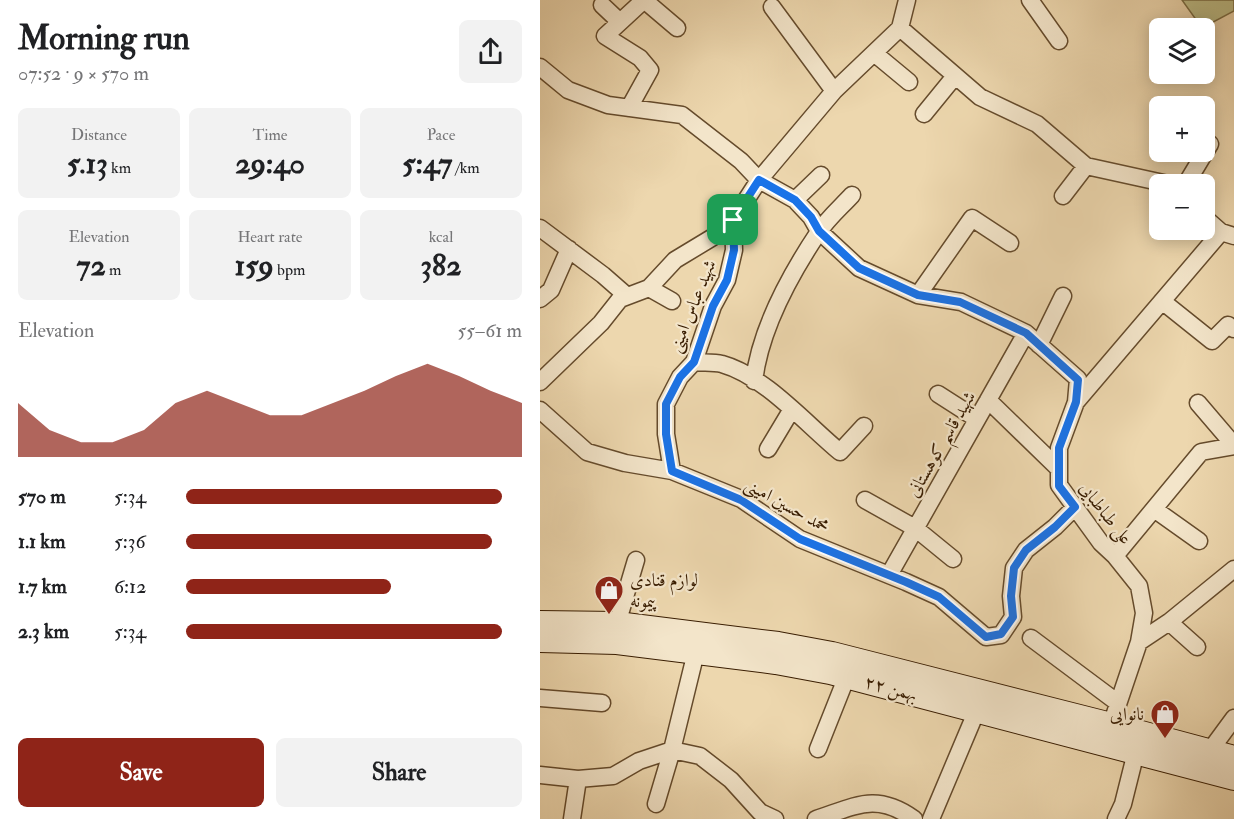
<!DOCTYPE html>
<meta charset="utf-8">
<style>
body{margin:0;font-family:"IM FELL Double Pica",Amiri,serif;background:#f2f2f2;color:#202124;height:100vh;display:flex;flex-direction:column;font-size:22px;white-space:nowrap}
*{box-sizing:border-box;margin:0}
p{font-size:20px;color:#757577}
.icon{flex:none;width:33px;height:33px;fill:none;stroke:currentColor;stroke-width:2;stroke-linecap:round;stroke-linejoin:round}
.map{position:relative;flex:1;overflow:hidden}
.panel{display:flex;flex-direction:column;background:#fff;width:540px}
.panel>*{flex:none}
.buttons{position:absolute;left:609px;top:18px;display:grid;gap:12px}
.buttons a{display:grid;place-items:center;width:66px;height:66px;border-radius:9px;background:#fff;box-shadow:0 3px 15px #0003;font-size:30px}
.pin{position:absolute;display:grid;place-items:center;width:51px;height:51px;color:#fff;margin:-26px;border-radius:12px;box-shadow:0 3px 9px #0006}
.round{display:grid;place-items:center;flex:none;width:63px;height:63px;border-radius:9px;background:#f2f2f2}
.summary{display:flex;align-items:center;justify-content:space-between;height:102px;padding:0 18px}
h1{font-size:33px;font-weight:700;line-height:45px}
.figures{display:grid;grid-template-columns:repeat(3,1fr);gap:9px;height:102px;padding:6px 18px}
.figures div{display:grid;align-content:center;border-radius:9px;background:#f2f2f2;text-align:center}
.figures b{font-size:30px;font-weight:700}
.figures small{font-size:16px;font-weight:400}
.figures p{font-size:16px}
.chart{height:168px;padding:12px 18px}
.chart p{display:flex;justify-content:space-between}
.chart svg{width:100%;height:108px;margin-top:6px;fill:#8f2418;opacity:.7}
.cta{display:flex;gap:12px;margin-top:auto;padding:12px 18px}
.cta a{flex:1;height:69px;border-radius:9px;background:#8f2418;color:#fff;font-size:24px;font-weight:700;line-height:69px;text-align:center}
.cta a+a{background:#f2f2f2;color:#202124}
ul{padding:0 18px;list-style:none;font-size:20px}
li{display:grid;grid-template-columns:96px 72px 1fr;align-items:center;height:45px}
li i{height:15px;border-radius:8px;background:#8f2418}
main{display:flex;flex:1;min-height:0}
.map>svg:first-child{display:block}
</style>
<main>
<section class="panel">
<div class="summary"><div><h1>Morning run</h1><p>07:52 · 9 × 570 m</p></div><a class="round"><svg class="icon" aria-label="share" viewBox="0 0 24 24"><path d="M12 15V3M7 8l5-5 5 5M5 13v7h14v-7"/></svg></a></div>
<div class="figures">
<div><p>Distance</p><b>5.13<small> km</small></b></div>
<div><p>Time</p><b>29:40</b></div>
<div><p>Pace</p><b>5:47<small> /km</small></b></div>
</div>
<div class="figures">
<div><p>Elevation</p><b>72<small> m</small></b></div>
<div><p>Heart rate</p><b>159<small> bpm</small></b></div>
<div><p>kcal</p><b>382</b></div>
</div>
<div class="chart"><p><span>Elevation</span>55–61 m</p>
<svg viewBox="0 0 160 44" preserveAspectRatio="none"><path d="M0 44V22L10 33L20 38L30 38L40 33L50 22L60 17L70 22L80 27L90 27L100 22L110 17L120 11L130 6L140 11L150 17L160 22V44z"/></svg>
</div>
<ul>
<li><b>570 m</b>5:34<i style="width:94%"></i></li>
<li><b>1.1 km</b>5:36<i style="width:91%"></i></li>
<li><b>1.7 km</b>6:12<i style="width:61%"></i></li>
<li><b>2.3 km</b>5:34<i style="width:94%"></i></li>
</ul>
<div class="cta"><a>Save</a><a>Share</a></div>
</section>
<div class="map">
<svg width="694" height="819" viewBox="0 0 694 819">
<rect width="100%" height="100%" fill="#edd7ae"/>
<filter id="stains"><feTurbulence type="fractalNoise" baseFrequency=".00333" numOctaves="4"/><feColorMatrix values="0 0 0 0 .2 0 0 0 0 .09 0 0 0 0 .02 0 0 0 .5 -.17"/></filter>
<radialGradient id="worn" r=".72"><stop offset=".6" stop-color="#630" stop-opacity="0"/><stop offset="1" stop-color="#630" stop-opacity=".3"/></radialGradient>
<!-- garden -->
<path fill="#bcbd88" stroke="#7a6c44" stroke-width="1.5" d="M642,0H694V11L662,28Z"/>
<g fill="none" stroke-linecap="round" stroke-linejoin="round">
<!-- street casing -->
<g stroke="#654b2c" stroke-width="19">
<path id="street" d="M104,0L137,28
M490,0L519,41
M62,5L80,22
M232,7L294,91
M360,28L440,97L497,124L546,166L628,184
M334,53L369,82
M0,67L28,90L68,105L142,115L201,161L219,180L255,200L271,217L279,231L319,268L378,295L421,302L486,333L538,379L536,402L519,448V485L561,543L575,556L599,586L604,613L599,642L571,725
M623,106H624
M89,108L110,70L100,58L65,36L104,0
M384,114L415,76
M646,184L670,144L664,139
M523,196L546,166
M255,200L281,175
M664,217L681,232L694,236
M0,228L63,275L87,296
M109,288L132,301
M378,295L432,218L470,243
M0,299L11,290L29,249
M622,301L672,341L688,325L694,329
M499,345L523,296
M154,362C163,363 173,362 182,364C225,376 266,424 300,452L324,426
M214,381C220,330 250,275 278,233C287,219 301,207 312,195
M0,382L61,323L80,299L109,288L135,260L188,228L219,180L294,91L360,28L367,0
M398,394L437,419
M448,400L519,469
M536,402L681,232
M658,403L694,445
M0,410L47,452L85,463L132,471L201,499L260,539L366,582L399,597L446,637L461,635L473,617L471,596L474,568L486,550L515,527L535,507
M228,449L252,409
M132,471L126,434V404L140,377L154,362L173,306L187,280L194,250L193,220
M325,500L375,528L413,559
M614,509L659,541
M575,556L661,452L694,446
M349,575L486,333
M629,622L657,647
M77,624L96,560
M491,638L578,703
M599,642L629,622L694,569
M0,698L62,703
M278,749L307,676
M669,752L694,718
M0,775L38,779L73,776L99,761L132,750L160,756L191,780L220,812L235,819
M116,804L132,750L156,652
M32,819L38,779
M276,819C316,806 336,792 374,819
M391,819L437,710
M576,819L583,804L596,752"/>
</g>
<!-- secondary casing -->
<g stroke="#381c00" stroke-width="26">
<path id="secondary" d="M0,623L77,624L238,644L292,654L571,725L694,758
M0,640L77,642L236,662L290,672L694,778"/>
</g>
<!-- street -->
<use href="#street" stroke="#f3e5ca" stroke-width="16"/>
<!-- secondary -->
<use href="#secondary" stroke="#f3e5ca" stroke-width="24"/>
</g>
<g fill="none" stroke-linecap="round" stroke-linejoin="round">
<!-- route casing -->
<g stroke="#fff" stroke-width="12">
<path id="route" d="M219,180L255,200L271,217L279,231L319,268L378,295L420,302L486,333L538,380L536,402L519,448V486L535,507L515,527L486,550L474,568L471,596L473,617L461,634L446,637L399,597L366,582L260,539L201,500L132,471L126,434V404L140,377L154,362L173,306L187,280L194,250L193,220Z"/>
</g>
<!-- route -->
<use href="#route" stroke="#1a73e8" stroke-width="8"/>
</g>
<!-- icons -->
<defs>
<g id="shop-pin" transform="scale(1.5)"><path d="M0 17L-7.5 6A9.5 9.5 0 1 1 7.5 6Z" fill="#8f2418" stroke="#f3e5ca"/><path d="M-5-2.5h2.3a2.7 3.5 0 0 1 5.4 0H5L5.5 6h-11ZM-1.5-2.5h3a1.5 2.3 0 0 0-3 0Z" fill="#fff"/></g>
</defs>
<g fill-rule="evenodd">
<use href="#shop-pin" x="69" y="590"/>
<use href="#shop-pin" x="625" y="714"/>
</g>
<g text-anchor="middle" stroke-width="4.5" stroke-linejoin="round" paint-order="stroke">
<!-- street labels -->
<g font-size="18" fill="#381c00" stroke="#f3e5ca">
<text transform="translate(152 306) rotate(-68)" y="6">شهید عباس امینی</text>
<text transform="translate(401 444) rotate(-60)" y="6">شهید قاسم کوهستانی</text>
<text transform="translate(247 505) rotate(29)" y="6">محمد حسین امینی</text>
<text transform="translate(566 513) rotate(52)" y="6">علی طباطبایی</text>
<text transform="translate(351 688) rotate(15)" y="6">۲۲ بهمن</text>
</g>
<!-- poi labels -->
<g font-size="18" fill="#381c00" stroke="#f3e5ca" text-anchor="start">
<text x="90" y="586">لوازم قنادی<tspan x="90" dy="21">پیمونه</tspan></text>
<text x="604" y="720" text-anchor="end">نانوایی</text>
</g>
</g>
<rect width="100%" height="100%" filter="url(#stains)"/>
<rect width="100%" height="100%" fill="url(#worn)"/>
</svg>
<div class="buttons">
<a><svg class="icon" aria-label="layers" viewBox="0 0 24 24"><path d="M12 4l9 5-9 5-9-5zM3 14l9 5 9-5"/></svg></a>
<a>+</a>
<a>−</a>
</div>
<div class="pin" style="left:193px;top:220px;background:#1e9e55"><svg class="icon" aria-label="arrive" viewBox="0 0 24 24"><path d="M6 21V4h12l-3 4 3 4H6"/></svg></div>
</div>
</main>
